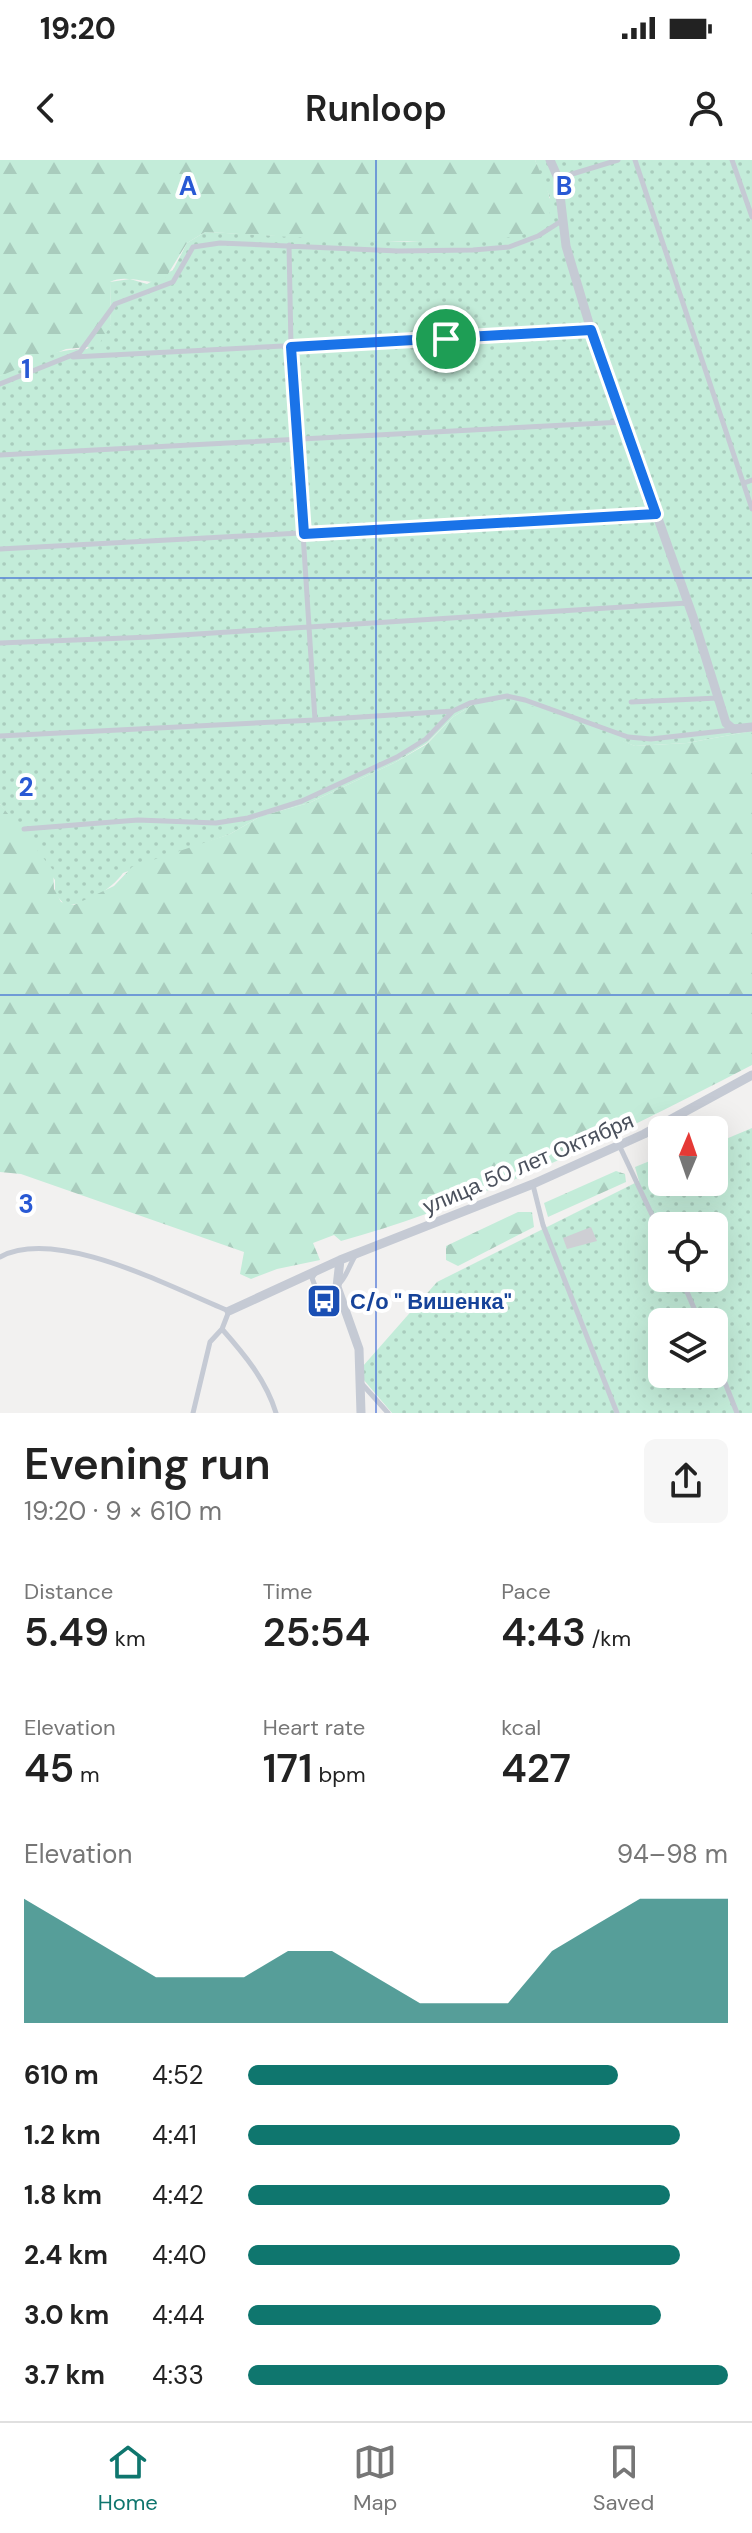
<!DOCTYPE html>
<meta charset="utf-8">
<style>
body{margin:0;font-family:"DM Sans",sans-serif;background:#f6f6f6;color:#222;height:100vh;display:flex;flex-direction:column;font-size:30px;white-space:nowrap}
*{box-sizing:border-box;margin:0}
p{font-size:26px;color:#767676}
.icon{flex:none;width:44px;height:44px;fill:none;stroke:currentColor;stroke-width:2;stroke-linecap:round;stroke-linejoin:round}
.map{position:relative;height:1253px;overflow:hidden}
.side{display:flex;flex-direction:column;background:#fff;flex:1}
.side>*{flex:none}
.needle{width:52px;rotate:2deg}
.fabs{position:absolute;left:648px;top:956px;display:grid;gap:16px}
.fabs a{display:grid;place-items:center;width:80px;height:80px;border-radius:12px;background:#fff;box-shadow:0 8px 32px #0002;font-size:40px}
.pin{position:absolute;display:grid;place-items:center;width:68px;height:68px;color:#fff;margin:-34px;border:4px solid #fff;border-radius:50%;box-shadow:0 2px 8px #0007}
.round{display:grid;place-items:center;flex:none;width:84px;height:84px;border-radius:12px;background:#f6f6f6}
.headline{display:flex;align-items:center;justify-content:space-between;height:136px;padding:0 24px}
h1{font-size:44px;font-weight:600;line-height:60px}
.figures{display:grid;grid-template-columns:repeat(3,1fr);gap:12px;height:136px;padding:8px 24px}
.figures div{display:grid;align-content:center}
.figures b{font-size:40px;font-weight:600}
.figures small{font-size:22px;font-weight:400}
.figures p{font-size:22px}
.chart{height:224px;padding:16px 24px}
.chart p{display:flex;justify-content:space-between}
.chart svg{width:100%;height:144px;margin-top:8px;fill:#0f766e;opacity:.7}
ul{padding:0 24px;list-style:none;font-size:26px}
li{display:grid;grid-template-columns:128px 96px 1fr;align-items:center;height:60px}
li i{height:20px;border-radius:10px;background:#0f766e}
.status{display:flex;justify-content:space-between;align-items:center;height:56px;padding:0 40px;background:#fff;direction:ltr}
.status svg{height:22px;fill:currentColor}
header{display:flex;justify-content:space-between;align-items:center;height:104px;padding:0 24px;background:#fff;font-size:36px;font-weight:600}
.tab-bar{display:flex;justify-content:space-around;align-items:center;height:112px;border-top:2px solid #e0e0e0;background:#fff;font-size:22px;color:#767676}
.tab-bar a{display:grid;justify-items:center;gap:4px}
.tab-bar .current{color:#0f766e}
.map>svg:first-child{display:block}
</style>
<div class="status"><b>19:20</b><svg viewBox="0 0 49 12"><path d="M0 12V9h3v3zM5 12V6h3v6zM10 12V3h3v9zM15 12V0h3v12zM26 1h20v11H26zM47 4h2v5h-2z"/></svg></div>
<header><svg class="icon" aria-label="back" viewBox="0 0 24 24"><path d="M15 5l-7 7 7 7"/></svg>Runloop<svg class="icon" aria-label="person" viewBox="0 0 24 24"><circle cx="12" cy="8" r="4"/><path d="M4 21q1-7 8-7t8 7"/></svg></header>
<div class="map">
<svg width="752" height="1253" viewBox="0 0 752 1253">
<defs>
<pattern id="green-dots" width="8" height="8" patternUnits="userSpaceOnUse" patternTransform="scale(2)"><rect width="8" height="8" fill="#c3ecd9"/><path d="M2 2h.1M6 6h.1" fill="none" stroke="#a9ccbd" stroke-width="1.8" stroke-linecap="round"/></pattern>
<pattern id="forest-firs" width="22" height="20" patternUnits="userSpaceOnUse" patternTransform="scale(2)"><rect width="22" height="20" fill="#c3ecd9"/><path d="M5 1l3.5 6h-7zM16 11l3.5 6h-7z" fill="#a9ccbd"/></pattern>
</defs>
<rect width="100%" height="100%" fill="#f2f1f0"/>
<!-- green -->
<path fill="url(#green-dots)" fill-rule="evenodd" d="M535,0H752V571L687,583L635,586L581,566L474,544L453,557L427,583L394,603L309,643L261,656L230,674L123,713C112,729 85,746 65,745L55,734V720L0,644V216C28,200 55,189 87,189L111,165L110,122L130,119L147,124L173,110L187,83L205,72L408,82L453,79L550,38Z
M752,968V1253H392L363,1219V1206L437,1122L639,1021L635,1007L662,996V1022H714V984ZM662,1066H714V1118H662ZM662,1162H714V1214H662Z"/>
<!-- forest -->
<path fill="url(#forest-firs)" d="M0,0H535C542,18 559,45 545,64C519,97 257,74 205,72L187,83L163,122C146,124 125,114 110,122L111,165L98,186L66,189L0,216Z
M514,541L554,553L635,586L687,583L752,571V905C620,973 485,1041 341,1081L334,1075L313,1083L320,1100L277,1109L251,1119L240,1114L244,1092L21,1014L0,1012V644L53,710L54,729L61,742L74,745L114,726L132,707L230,674L261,656L309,643L394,603L427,584L453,557L474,544Z
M616,1011L625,1014L626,1022L548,1057L544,1043Z
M518,1052H532L534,1067L458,1106L446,1100V1086Z"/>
<!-- building -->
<path fill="#cecfd4" d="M591,1067L597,1081L567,1089L563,1078Z"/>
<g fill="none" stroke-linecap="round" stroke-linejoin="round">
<!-- service -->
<path stroke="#c5cad4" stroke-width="5" d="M635,0L752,349
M732,0L752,57
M559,18L618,0
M289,85L291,187L315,560L453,551
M73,197L590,170
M0,224L80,192L115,144L173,122L193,87L220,83L398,91L473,90L509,87L538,76L563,60
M0,295L623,262
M744,323L752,320
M0,389L656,354
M0,483L150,477L687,443
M631,542L718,538
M0,576L315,560
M24,669L138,660L216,663L248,658L302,641L397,597L426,579L453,551L470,543L507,536L525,540L628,577L651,579L731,570
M620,987L662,1076
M533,1025L543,1065L617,1253
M0,1097C57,1066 172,1128 229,1151L222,1169L210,1182L193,1253
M316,1112L312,1118L315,1126C344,1133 343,1117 355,1096
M681,1118L700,1162
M222,1169C244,1194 266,1220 276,1253
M714,1195L737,1253
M362,1224L388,1253"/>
<!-- minor -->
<path stroke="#c5cad4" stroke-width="9" d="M550,0L558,18L566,86L591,170L693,457L726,563L733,569L752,567
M340,1100L337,1127L359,1189L361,1253
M229,1151L340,1100L533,1024L644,974L752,915"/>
</g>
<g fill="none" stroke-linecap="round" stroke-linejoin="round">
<!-- route casing -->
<g stroke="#fff" stroke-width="16">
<path id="route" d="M591,170L656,354L304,374L291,187Z"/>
</g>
<!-- route -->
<use href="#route" stroke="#1a73e8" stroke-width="10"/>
</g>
<!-- grid -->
<path fill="none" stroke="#2959d4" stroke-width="2" stroke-opacity="0.55" d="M376,0V1253M0,418H752M0,835H752"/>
<!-- icons -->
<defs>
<g id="bus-square" transform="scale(1.8)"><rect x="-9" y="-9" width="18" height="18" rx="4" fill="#1a4fb4" stroke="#fff"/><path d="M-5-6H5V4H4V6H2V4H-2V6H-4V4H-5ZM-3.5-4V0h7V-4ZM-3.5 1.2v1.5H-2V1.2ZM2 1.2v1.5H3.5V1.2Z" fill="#fff"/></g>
</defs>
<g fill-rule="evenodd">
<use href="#bus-square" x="324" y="1141"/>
</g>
<g text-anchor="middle" stroke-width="8" stroke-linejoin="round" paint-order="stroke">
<!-- street labels -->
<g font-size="22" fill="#4a505c" stroke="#fff">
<text transform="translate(528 1003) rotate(-23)" y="8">улица 50 лет Октября</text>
</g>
<!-- transit labels -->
<g font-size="22" font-weight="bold" fill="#164399" stroke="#fff" text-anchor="start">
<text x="350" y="1149">С/о " Вишенка"</text>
</g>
</g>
<g font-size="26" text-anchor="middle" font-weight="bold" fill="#2959d4" stroke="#fff" stroke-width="8" stroke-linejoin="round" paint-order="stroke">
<text x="188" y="35">A</text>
<text x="564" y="35">B</text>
<text x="26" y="218">1</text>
<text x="26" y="636">2</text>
<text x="26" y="1053">3</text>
</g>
</svg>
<div class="fabs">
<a><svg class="needle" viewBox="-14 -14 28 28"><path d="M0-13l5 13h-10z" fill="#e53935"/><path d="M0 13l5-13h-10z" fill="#767676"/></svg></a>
<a><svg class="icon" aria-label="locate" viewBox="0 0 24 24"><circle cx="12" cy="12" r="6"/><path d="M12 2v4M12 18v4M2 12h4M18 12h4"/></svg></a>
<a><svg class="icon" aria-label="layers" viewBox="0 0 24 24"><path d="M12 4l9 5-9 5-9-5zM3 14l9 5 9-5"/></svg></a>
</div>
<div class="pin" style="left:446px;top:179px;background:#1e9e55"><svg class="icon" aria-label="arrive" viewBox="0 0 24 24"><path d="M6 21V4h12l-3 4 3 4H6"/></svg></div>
</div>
<section class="side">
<div class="headline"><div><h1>Evening run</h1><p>19:20 · 9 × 610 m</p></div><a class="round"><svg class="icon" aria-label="share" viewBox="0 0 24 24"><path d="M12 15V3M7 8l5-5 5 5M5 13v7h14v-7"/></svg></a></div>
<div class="figures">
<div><p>Distance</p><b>5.49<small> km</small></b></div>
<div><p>Time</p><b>25:54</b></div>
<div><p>Pace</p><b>4:43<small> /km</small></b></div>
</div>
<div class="figures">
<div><p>Elevation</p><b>45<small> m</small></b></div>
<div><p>Heart rate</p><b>171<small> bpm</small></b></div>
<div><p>kcal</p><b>427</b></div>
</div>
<div class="chart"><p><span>Elevation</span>94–98 m</p>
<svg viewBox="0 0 160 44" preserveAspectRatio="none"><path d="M0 44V6L10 14L20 22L30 30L40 30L50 30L60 22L70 22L80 30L90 38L100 38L110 38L120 22L130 14L140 6L150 6L160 6V44z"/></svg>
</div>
<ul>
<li><b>610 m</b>4:52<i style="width:77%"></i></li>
<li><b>1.2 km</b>4:41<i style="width:90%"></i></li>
<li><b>1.8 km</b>4:42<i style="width:88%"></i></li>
<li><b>2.4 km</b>4:40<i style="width:90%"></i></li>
<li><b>3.0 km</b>4:44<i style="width:86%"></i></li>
<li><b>3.7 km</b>4:33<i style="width:100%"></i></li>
</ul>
</section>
<nav class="tab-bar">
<a class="current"><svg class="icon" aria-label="home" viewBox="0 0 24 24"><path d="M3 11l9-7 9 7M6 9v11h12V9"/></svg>Home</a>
<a><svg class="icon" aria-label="map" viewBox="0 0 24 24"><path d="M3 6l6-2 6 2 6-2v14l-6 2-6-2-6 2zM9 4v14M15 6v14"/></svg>Map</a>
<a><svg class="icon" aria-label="saved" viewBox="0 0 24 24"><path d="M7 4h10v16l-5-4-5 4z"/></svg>Saved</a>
</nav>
